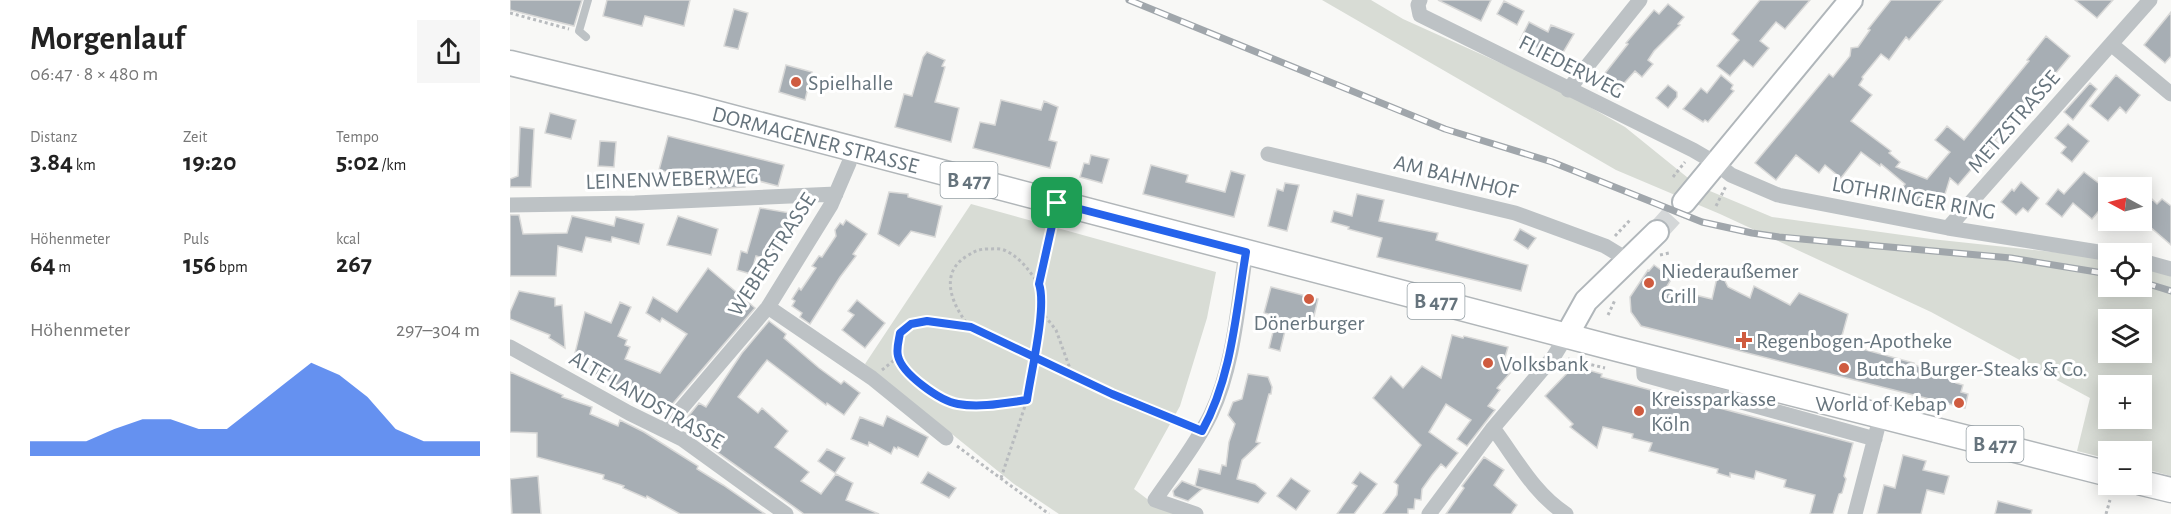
<!DOCTYPE html>
<html lang="de">
<meta charset="utf-8">
<style>
body{margin:0;font-family:"Alegreya Sans",sans-serif;background:#f6f6f6;color:#222;height:100vh;display:flex;flex-direction:column;font-size:22px;white-space:nowrap}
*{box-sizing:border-box;margin:0}
p{font-size:20px;color:#767676}
.icon{flex:none;width:33px;height:33px;fill:none;stroke:currentColor;stroke-width:2;stroke-linecap:round;stroke-linejoin:round}
.map{position:relative;flex:1;overflow:hidden}
.panel{display:flex;flex-direction:column;background:#fff;width:510px}
.panel>*{flex:none}
.needle{width:39px;rotate:277deg}
.controls{position:absolute;left:1588px;top:177px;display:grid;gap:12px}
.controls a{display:grid;place-items:center;width:54px;height:54px;border-radius:0px;background:#fff;box-shadow:0 3px 15px #0003;font-size:30px}
.pin{position:absolute;display:grid;place-items:center;width:51px;height:51px;color:#fff;margin:-26px;border-radius:12px;box-shadow:0 3px 9px #0006}
.round{display:grid;place-items:center;flex:none;width:63px;height:63px;border-radius:0px;background:#f6f6f6}
.overview{display:flex;align-items:center;justify-content:space-between;height:102px;padding:0 30px}
h1{font-size:33px;font-weight:700;line-height:45px}
.metrics{display:grid;grid-template-columns:repeat(3,1fr);gap:9px;height:102px;padding:6px 30px}
.metrics div{display:grid;align-content:center}
.metrics b{font-size:26px;font-weight:700}
.metrics small{font-size:16px;font-weight:400}
.metrics p{font-size:16px}
.chart{height:168px;padding:12px 30px}
.chart p{display:flex;justify-content:space-between}
.chart svg{width:100%;height:108px;margin-top:6px;fill:#2563eb;opacity:.7}
main{display:flex;flex:1;min-height:0}
.map>svg:first-child{display:block}
</style>
<main>
<section class="panel">
<div class="overview"><div><h1>Morgenlauf</h1><p>06:47 · 8 × 480 m</p></div><a class="round"><svg class="icon" aria-label="share" viewBox="0 0 24 24"><path d="M12 15V3M7 8l5-5 5 5M5 13v7h14v-7"/></svg></a></div>
<div class="metrics">
<div><p>Distanz</p><b>3.84<small> km</small></b></div>
<div><p>Zeit</p><b>19:20</b></div>
<div><p>Tempo</p><b>5:02<small> /km</small></b></div>
</div>
<div class="metrics">
<div><p>Höhenmeter</p><b>64<small> m</small></b></div>
<div><p>Puls</p><b>156<small> bpm</small></b></div>
<div><p>kcal</p><b>267</b></div>
</div>
<div class="chart"><p><span>Höhenmeter</span>297–304 m</p>
<svg viewBox="0 0 160 44" preserveAspectRatio="none"><path d="M0 44V38L10 38L20 38L30 33L40 29L50 29L60 33L70 33L80 24L90 15L100 6L110 11L120 20L130 33L140 38L150 38L160 38V44z"/></svg>
</div>
</section>
<div class="map">
<svg width="1661" height="514" viewBox="0 0 1661 514">
<rect width="100%" height="100%" fill="#f8f8f6"/>
<!-- green -->
<path fill="#d8dcd5" fill-rule="evenodd" d="M812,0H861L893,19L1050,90L1115,127L1188,186L1262,217L1421,239L1599,258V286H1632V266L1661,274V476L1632,468V452H1599V459L1567,451L1580,398L1421,312L1210,214L1106,170ZM1599,320H1632V352H1599ZM1599,386H1632V418H1599Z
M461,204L706,272L697,318L670,406L624,489L645,505L667,514H549L504,484L355,364Z"/>
<!-- building -->
<path fill="#a7aeb4" stroke="#d9d9d8" stroke-width="1.5" d="M0,0H72L64,26L0,10Z
M97,0H180L174,26L135,16L132,26L93,16Z
M928,0H981L971,21Z
M1250,0H1300L1275,29L1266,22L1250,41L1259,48L1243,67L1234,60L1220,76L1207,66L1229,40L1222,34Z
M1381,0H1433L1399,40L1396,37L1379,60L1371,54L1352,77L1353,79L1349,85L1362,95L1341,121L1381,151L1379,153L1390,162L1386,167L1417,179L1440,152L1425,140L1433,131L1437,126L1454,140L1519,61L1517,60L1536,36L1560,56L1540,80L1538,78L1485,140L1488,143L1474,159L1472,157L1448,185L1440,178L1431,207L1411,204L1410,207L1383,198L1395,184L1371,164L1370,166L1351,152L1331,178L1315,165L1309,173L1286,155L1266,180L1245,163L1319,74L1323,77L1340,56L1341,48L1348,47L1360,30L1358,29Z
M1565,0H1603L1587,18Z
M994,1L1014,11L1007,25L987,14Z
M1158,4L1174,17L1168,24L1170,25L1144,51L1138,60L1143,64L1132,77L1125,71L1108,90L1092,77L1118,44L1116,43L1144,10L1149,14Z
M224,9L238,13L228,49L214,46Z
M1661,12V56L1655,63L1634,45Z
M1019,22L1038,32L1041,25L1064,34L1051,56L1048,54L1046,57L1010,40Z
M417,52L435,60L432,66L435,67L425,102L449,108L441,142L385,127L394,94L402,96L413,57Z
M276,65L302,72L295,100L269,92Z
M1211,75L1223,85L1221,89L1224,91L1198,122L1195,120L1193,122L1173,109L1191,88L1197,93Z
M1606,75L1630,95L1616,113L1610,107L1598,121L1580,106Z
M1580,83L1587,89L1563,120L1554,112Z
M1158,85L1167,92V97L1158,108L1146,98Z
M491,100L531,110L534,101L548,107L539,140L547,142L540,168L463,148L470,122L485,125Z
M40,113L66,120L61,139L35,133Z
M1558,124L1579,141L1562,162L1551,153L1556,147L1545,138Z
M10,127L24,129L21,187H0V179L8,176Z
M158,136L274,165L268,186L237,178L235,187L199,189L200,183L149,170Z
M90,141L106,142L104,167L88,166Z
M581,155L599,159L592,183L570,177L574,163L579,164Z
M641,165L678,175L676,182L715,192L721,171L735,175L724,217L633,194Z
M1574,172L1599,191V199L1582,219L1563,203L1552,217L1536,204L1548,189L1554,194Z
M1511,182L1529,198L1518,212L1513,208L1506,215L1491,202L1502,189L1504,191Z
M775,183L789,185L777,231L758,226L767,189L773,191Z
M379,192L398,194V197L432,206L425,237L401,231L389,246L368,234Z
M847,194L874,200L869,221L928,233L926,240L1018,265L1011,291L867,257L872,238L838,229L839,227L821,222L824,211L842,216Z
M1632,199L1637,204L1642,199L1647,204L1652,199L1661,206V245L1632,220Z
M250,208L286,214L279,241L270,239L264,261L246,256L241,274L227,270L231,251L237,253Z
M0,215H9L13,234L57,233L62,216L104,226L106,217L134,224L129,244L102,237L101,242L76,237L72,252L48,246L46,276H0Z
M168,216L208,229L201,255L157,245Z
M336,220L357,234L343,254L346,256L330,277L300,324L290,317L292,313L282,306L285,301L282,299L289,288L291,290L306,268L302,266L309,256L312,257L326,236L325,230L330,223L333,225Z
M1010,229L1026,238L1018,249L1004,240Z
M1144,265L1162,278L1154,291L1184,299L1185,295L1202,299L1209,269L1218,287L1240,298L1244,286L1280,305L1289,293L1338,314L1330,343L1404,363V365L1448,377L1446,383L1453,385L1451,392L1458,394L1455,408L1131,326L1121,312L1120,297L1138,270L1139,271Z
M198,268L245,308L159,408L135,395L134,396L104,384L79,371L83,363L65,353L75,312L101,323L110,302L121,307L108,336L117,340L115,345L120,347L115,359L150,373L177,334L152,318L150,322L136,313L143,297L167,312Z
M761,287L808,299L802,325L778,319L770,351L759,348L767,316L754,313Z
M9,291L45,298V306L52,305L55,348L39,338L40,335L0,319V312Z
M347,300L375,323L355,348L332,330L344,315L338,311Z
M259,321L276,334L274,338L309,368L331,384L334,381L350,393L334,415L317,403L316,405L257,360L228,397L248,413L252,408L278,431L265,447L299,472L291,481L311,494L326,474L343,483L336,500L369,514H294L193,442L198,434L176,419L189,403L196,407L232,353Z
M942,335L953,338L954,336L998,347L992,367L1000,373L987,388L990,390L978,406L985,410L957,446L947,439L961,420L936,404L919,432L948,453L936,468L931,464L922,475L912,489L911,500L905,499L904,509H898V514H873L887,495L888,485L884,482L911,445L863,398L881,376L893,388L912,366L931,378Z
M1064,366L1092,374L1091,377L1343,443L1334,476L1336,479L1332,493L1329,494L1323,514H1300L1305,495L1274,487L1276,480L1246,471L1244,479L1220,473V477L1207,473L1208,469L1139,451L1142,443L1122,438L1123,434L1093,427L1087,448L1060,427L1063,424L1035,396Z
M0,372L53,395L52,397L82,407L80,414L108,426L110,420L134,432L188,466L187,469L213,485L255,514H170L137,496L136,498L113,488L114,486L93,479L94,475L27,457V433L0,432Z
M738,374L758,377L762,387L761,394H759L746,442L750,443L732,460L727,479L745,484L756,493L748,503L685,486L689,469L710,474L712,465L716,466L719,442L725,424L718,415L723,402L732,399Z
M377,416L418,437L408,457L388,447L387,449L384,447L381,454L359,442L358,446L341,439L350,417L373,426Z
M317,449L335,458L325,473L308,461Z
M1393,455L1416,461L1413,470L1439,476L1434,494L1417,490L1411,514H1367L1374,485L1385,488Z
M974,457L994,470L984,485L1007,505L1001,514H936L954,488L952,486Z
M418,472L446,488L439,498L411,483Z
M850,472L867,484L844,514H827L847,486L842,483Z
M28,476L31,514H2L0,479Z
M781,478L800,491L786,510L767,496Z
M672,481L692,489L678,501L664,496L663,491Z
M1488,501L1522,510L1521,514H1485Z"/>
<g fill="none" stroke-linecap="round" stroke-linejoin="round">
<!-- secondary-tunnel -->
<path stroke="#d4d7d8" stroke-width="22" stroke-dasharray="22 11" stroke-linecap="butt" d="M1147,232L1174,202"/>
<!-- secondary casing -->
<g stroke="#b0b6ba" stroke-width="26">
<path id="secondary" d="M1174,202L1341,0
M1057,335L1076,301L1147,232"/>
</g>
<!-- primary casing -->
<g stroke="#b1b6b9" stroke-width="27">
<g id="primary">
<path id="s1" d="M0,63L183,107L1107,349L1599,474"/>
<path d="M1632,483L1661,490"/>
</g>
</g>
<!-- path -->
<path stroke="#b8bbbe" stroke-width="3" stroke-dasharray="3 3" stroke-linecap="butt" d="M0,13L59,29
M1163,177L1175,162
M1206,206L1216,186
M543,219L529,284L533,294L531,311L517,400C495,403 470,407 448,404C430,401 392,374 388,356C386,349 389,340 390,333L401,324L417,322L461,328L602,394L678,425
M1105,236L1121,219
M1150,255L1159,253
M531,311L546,330L562,374
M1098,315L1105,300
M460,327C442,306 428,273 457,256C465,251 469,249 478,249C484,249 491,248 496,251C511,258 519,271 529,284
M1058,359L1095,368
M372,370L388,357
M447,446L539,514
M491,478L517,400
M1596,514L1600,500"/>
<!-- lane -->
<path stroke="#bdc2c5" stroke-width="8" d="M76,37L69,31L78,0"/>
<!-- street -->
<path stroke="#bdc2c5" stroke-width="15" d="M910,0L908,5L910,15L1183,150L1207,164L1221,175L1268,195L1438,228L1601,254
M1601,44L1661,94
M1058,90L1130,0
M758,154L1005,213L1095,246L1118,260
M0,205L125,203L326,194
M1438,228L1640,0
M1632,261L1661,269
M258,307L362,378L436,438
M0,347L119,413L172,439L276,514
M1133,355L1134,375L1365,439
M983,428C1005,457 1024,494 1056,514
M154,429L258,307L321,205L339,163L342,149
M686,514L645,500C664,472 686,445 701,414C724,366 728,304 736,252
M919,514L983,428L1044,356L1057,335
M1345,514L1367,430"/>
<!-- secondary -->
<use href="#secondary" stroke="#fff" stroke-width="22"/>
<!-- primary -->
<use href="#primary" stroke="#fff" stroke-width="24"/>
<!-- rail casing -->
<g stroke="#a0a6ab" stroke-width="7">
<path id="rail" d="M619,0L935,129L1042,162L1192,222L1242,233L1269,237L1501,258L1599,274
M1632,282L1661,291"/>
</g>
<!-- rail -->
<use href="#rail" stroke="#fff" stroke-width="4.5" stroke-dasharray="14" stroke-linecap="butt"/>
</g>
<g fill="none" stroke-linecap="round" stroke-linejoin="round">
<!-- route casing -->
<g stroke="#fff" stroke-width="12">
<path id="route" d="M547,203L529,284C537,307 521,372 517,400C495,403 470,408 448,404C430,401 392,374 388,356C386,349 389,340 390,333L401,324L417,321L461,327L602,394L692,431C722,377 726,312 736,252L547,203"/>
</g>
<!-- route -->
<use href="#route" stroke="#2563eb" stroke-width="8"/>
</g>
<!-- markers -->
<g fill="#cf5b3f" stroke="#fff" stroke-width="2">
<circle cx="286" cy="82" r="6"/>
<circle cx="1139" cy="283" r="6"/>
<circle cx="799" cy="299" r="6"/>
<path d="M1231 331h6v6h6v6h-6v6h-6v-6h-6v-6h6z"/>
<circle cx="978" cy="363" r="6"/>
<circle cx="1334" cy="368" r="6"/>
<circle cx="1449" cy="403" r="6"/>
<circle cx="1129" cy="411" r="6"/>
</g>
<g text-anchor="middle" stroke-width="6" stroke-linejoin="round" paint-order="stroke">
<!-- shield labels -->
<g fill="#fff" stroke="#949ea4" stroke-width="1.5">
<rect x="430.5" y="162" width="57" height="36" rx="4.5"/>
<rect x="897.5" y="283" width="57" height="36" rx="4.5"/>
<rect x="1456.5" y="426" width="57" height="36" rx="4.5"/>
</g>
<g font-size="21" font-weight="bold" fill="#66747d">
<text x="459" y="187">B 477</text>
<text x="926" y="308">B 477</text>
<text x="1485" y="451">B 477</text>
</g>
<!-- street labels -->
<g font-size="22" fill="#66747d" stroke="#fff">
<text transform="translate(1062 66) rotate(27)" y="8">FLIEDERWEG</text>
<text transform="translate(1503 121) rotate(-49)" y="8">METZSTRASSE</text>
<text dy="8" stroke="none"><textPath href="#s1" startOffset="315">DORMAGENER STRASSE</textPath></text>
<text transform="translate(946 176) rotate(14)" y="8">AM BAHNHOF</text>
<text transform="translate(162 178) rotate(-2)" y="8">LEINENWEBERWEG</text>
<text transform="translate(1404 197) rotate(10)" y="8">LOTHRINGER RING</text>
<text transform="translate(261 254) rotate(-57)" y="8">WEBERSTRASSE</text>
<text transform="translate(137 399) rotate(30)" y="8">ALTE LANDSTRASSE</text>
</g>
<!-- poi labels -->
<g font-size="22" fill="#66747d" stroke="#fff" text-anchor="start">
<text x="298" y="90">Spielhalle</text>
<text x="1151" y="278">Niederaußemer<tspan x="1151" dy="25">Grill</tspan></text>
<text x="799" y="330" text-anchor="middle">Dönerburger</text>
<text x="1246" y="348">Regenbogen-Apotheke</text>
<text x="990" y="371">Volksbank</text>
<text x="1346" y="376">Butcha Burger-Steaks &amp; Co.</text>
<text x="1141" y="406">Kreissparkasse<tspan x="1141" dy="25">Köln</tspan></text>
<text x="1437" y="411" text-anchor="end">World of Kebap</text>
</g>
</g>
</svg>
<div class="controls">
<a><svg class="needle" viewBox="-14 -14 28 28"><path d="M0-13l5 13h-10z" fill="#e53935"/><path d="M0 13l5-13h-10z" fill="#767676"/></svg></a>
<a><svg class="icon" aria-label="locate" viewBox="0 0 24 24"><circle cx="12" cy="12" r="6"/><path d="M12 2v4M12 18v4M2 12h4M18 12h4"/></svg></a>
<a><svg class="icon" aria-label="layers" viewBox="0 0 24 24"><path d="M12 4l9 5-9 5-9-5zM3 14l9 5 9-5"/></svg></a>
<a>+</a>
<a>−</a>
</div>
<div class="pin" style="left:547px;top:203px;background:#1e9e55"><svg class="icon" aria-label="arrive" viewBox="0 0 24 24"><path d="M6 21V4h12l-3 4 3 4H6"/></svg></div>
</div>
</main>
